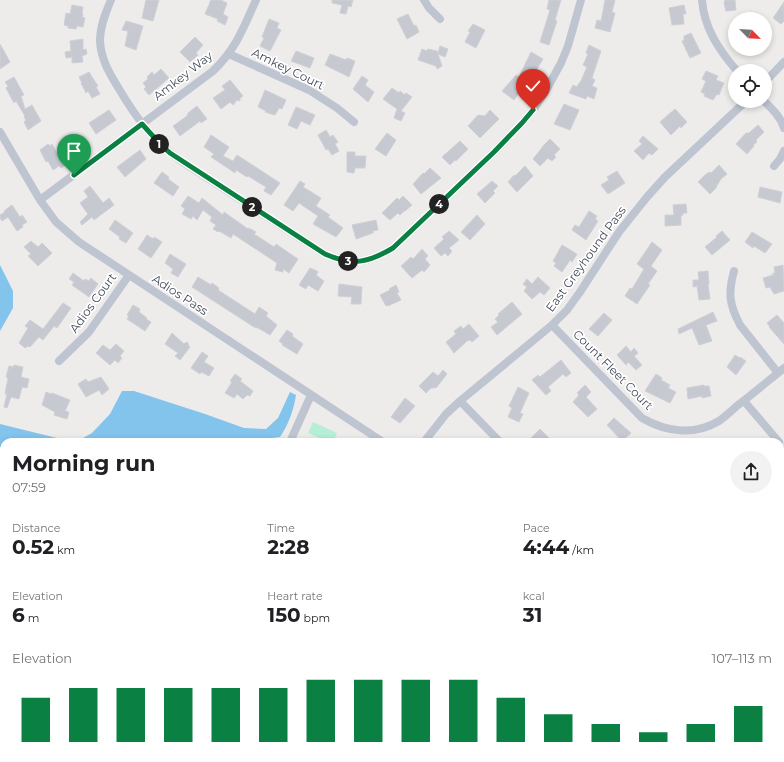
<!DOCTYPE html>
<meta charset="utf-8">
<style>
body{margin:0;font-family:Montserrat,sans-serif;background:#f2f2f2;color:#202124;height:100vh;display:flex;flex-direction:column;font-size:15px;white-space:nowrap}
*{box-sizing:border-box;margin:0}
p{font-size:13px;color:#757577}
.icon{flex:none;width:22px;height:22px;fill:none;stroke:currentColor;stroke-width:2;stroke-linecap:round;stroke-linejoin:round}
.map{position:relative;flex:1;overflow:hidden}
.side{position:absolute;left:0px;top:438px;width:784px;height:324px;display:flex;flex-direction:column;background:#fff;border-radius:12px 12px 0 0;box-shadow:0 2px 6px #0003}
.side>*{flex:none}
.needle{width:26px;rotate:114deg}
.tools{position:absolute;left:728px;top:12px;display:grid;gap:8px}
.tools a{display:grid;place-items:center;width:44px;height:44px;border-radius:50%;background:#fff;box-shadow:0 2px 6px #0003;font-size:20px}
.pin{position:absolute;display:grid;place-items:center;width:34px;height:34px;color:#fff;margin:-41px -17px;border-radius:50% 50% 50% 0;rotate:-45deg;box-shadow:0 0 4px #0007}
.pin .icon{rotate:45deg}
.km{position:absolute;width:20px;height:20px;margin:-10px;border-radius:50%;background:#222;color:#fff;font-size:11px;line-height:20px;text-align:center}
.round{display:grid;place-items:center;flex:none;width:42px;height:42px;border-radius:21px;background:#f2f2f2}
.head{display:flex;align-items:center;justify-content:space-between;height:68px;padding:0 12px}
h1{font-size:22px;font-weight:700;line-height:30px}
.figures{display:grid;grid-template-columns:repeat(3,1fr);gap:6px;height:68px;padding:4px 12px}
.figures div{display:grid;align-content:center}
.figures b{font-size:20px;font-weight:700}
.figures small{font-size:11px;font-weight:400}
.figures p{font-size:11px}
.chart{height:112px;padding:8px 12px}
.chart p{display:flex;justify-content:space-between}
.chart svg{width:100%;height:72px;margin-top:4px;stroke:#0b8043;stroke-width:6}
.map>svg:first-child{display:block}
</style>
<div class="map">
<svg width="784" height="762" viewBox="0 0 784 762">
<rect width="100%" height="100%" fill="#eeebeb"/>
<!-- green -->
<path fill="#b7eed6" d="M313,422L337,433L333,442H328L308,433Z"/>
<!-- water -->
<path fill="#83c4ec" d="M0,265L13,291V308L0,331Z
M122,391H134L205,414L244,428L266,429L278,418L290,392L296,395C294,409 288,426 280,437L240,442H4V526L0,549V424L65,440L81,439L92,433L110,414Z
M0,551L4,566V753L1,762H0Z"/>
<!-- building -->
<path fill="#c7c9d1" stroke="#cfd0d7" d="M146,0H159L153,21L142,18Z
M211,0H221L227,3L223,14L228,17L225,25L217,21L218,19L205,14Z
M332,0H353L351,7L348,6L346,14L340,13L342,5L332,3Z
M549,0H561L555,20L557,21L549,45L540,42L550,10L547,9Z
M605,0H615L612,12L615,13L610,32L595,28L597,20L601,21Z
M725,0H735L736,10L726,11L724,3Z
M784,2V21L781,24L773,18Z
M72,5L83,7L82,13L83,14L82,17L85,18L83,27L77,26L76,29L68,28V26L64,25L66,13L70,14Z
M684,5L686,14H683L684,24L672,25L669,8Z
M408,14L414,26L416,25L419,32L407,39L397,19Z
M269,19L279,23L277,28L281,30L270,51L260,46L264,38L262,37Z
M126,21L143,26L136,50L125,46L128,31L122,30Z
M473,24L485,30L476,48L465,42L470,32L468,31Z
M691,33L701,53L690,58L682,41L684,40V36Z
M195,37L203,45L196,53L198,55L190,62L180,52Z
M83,39V50L86,49L87,54L82,56L83,62L72,63V57L66,58L65,52L71,51L70,41Z
M0,44L10,62L0,69Z
M589,45L601,51L592,78L595,80L592,86L597,88L594,99L587,96L586,99L569,93L573,85L577,87L579,83H580L587,67L583,65L588,54L586,53Z
M440,46L448,49L445,57L438,54L442,66L437,69L436,66L418,60L422,49L427,51L428,49L437,51L438,53Z
M296,51L314,58L310,68L291,61Z
M531,52L543,59L533,75L531,74L518,92L519,93L514,100L502,91L516,75L519,77Z
M330,54L346,60L347,58L355,61L349,77L325,65Z
M161,69L169,78L149,95L144,89L146,87L143,83L148,79L147,77L152,72L154,75Z
M706,71L718,76L716,80L724,83L719,95L717,94L713,100L704,96L705,94L701,92L706,81L702,79Z
M89,72L94,80L98,86L96,87L100,94L92,98L88,91L86,93L81,83H82L79,77Z
M362,76L368,80L365,85L374,92L368,102L353,89Z
M14,77L24,95L21,96L25,109L32,105L41,121L28,130L24,122L26,120L24,117L25,116L16,101L14,103L6,88L8,86L5,82Z
M230,80L243,96L240,98V101L237,100L233,105L230,102L221,109L213,98L225,90L222,86Z
M392,88L399,93L400,91L405,95L406,93L412,97L401,111L405,113L401,121L394,118L397,109L383,99Z
M265,90L286,100L282,109L279,108L275,115L265,112L266,111L258,107Z
M564,104L579,110L570,130L554,124Z
M197,106L207,119L201,123L200,121L180,136L173,126L187,116L188,113Z
M296,107L315,115L310,125L301,121L297,129L288,125Z
M675,109L687,122L681,128L680,126L671,135L660,122Z
M109,110L116,120L96,134L89,123Z
M490,110L499,119L480,138L468,126L478,115L485,116Z
M758,125L764,132L756,140L757,142L753,145L754,146L747,154L736,144L746,133H749Z
M326,130L330,137L333,135L338,142L335,144L339,151L332,155L328,149L326,150L318,135Z
M387,133L396,140L386,156L375,149Z
M211,135L229,147L223,156L233,161L237,155L280,183L271,195L264,191L266,187L248,176L247,177L236,170L235,173L211,157L214,154L204,147Z
M643,136L658,149L652,155L649,153L643,160L634,151L642,144L639,141Z
M550,139L560,149L554,155L556,157L552,161L548,158L540,166L533,159L544,145Z
M460,141L468,149L456,161L455,160L450,165L442,157Z
M48,144L50,146L52,144L60,159L62,158L66,165L61,168L59,166L53,170L48,161L46,162L40,150Z
M140,150L146,159L125,177L117,167Z
M347,152H355V156H366L365,168H355L354,173L347,172Z
M719,165L727,174L721,179L716,187V188L710,194L698,182L706,174L710,172L711,173Z
M525,166L533,176L517,192L508,182L514,175L515,176Z
M430,168L441,178L421,194L413,184L423,173L424,174Z
M617,171L625,183L608,194L601,185L609,180L607,177Z
M162,172L169,177L168,179L179,187L173,196L154,183Z
M300,181L305,184L303,187L321,198L316,206L330,215L328,217L343,228L336,237L313,224L318,216L299,203L293,211L284,205Z
M492,181L498,186L493,191L495,193L485,203L477,194Z
M90,186L103,203L109,198L114,205L94,220L92,217L82,225L80,222L88,214L80,203L88,197L84,191Z
M760,187L782,192L780,203L758,197Z
M188,196L199,203L202,198L223,215L224,212L248,229L249,228L256,232L254,234L274,247L276,244L298,259L289,273L283,269V272L275,270L277,263L233,234L231,238L219,231L218,232L213,229L216,225L210,221L212,217L203,210L197,220L193,216L191,219L182,214L185,209L181,206Z
M403,196L412,205L405,211H404L400,215L398,213L390,220L382,213L397,198L399,200Z
M686,204L687,213H683V215L681,216V225L665,226V215H674L673,205Z
M12,205L20,217L22,215L27,222L22,225L23,227L17,231L8,217L2,221L0,218V215L5,212L4,211Z
M589,211L597,216L595,219L598,221L586,240L572,230L575,225L579,227Z
M477,215L485,224L470,240L461,232Z
M115,220L133,233L126,243L119,239L120,237L109,229Z
M376,220L378,230L373,231V233L356,239L352,225Z
M449,231L459,240L449,248L452,251L448,256L445,253L441,256L434,248L444,239L442,237Z
M722,231L730,240L712,255L705,247L717,237L716,236Z
M752,232L772,244L765,253L754,246L753,248L745,242Z
M147,235L153,239L154,237L162,242L151,258L138,249Z
M31,241L38,247L42,243L52,253L38,266L28,256L31,254L24,247Z
M652,242L662,250L651,266L657,271L648,284L650,285L637,304L625,296L630,288L632,289L644,269L637,264Z
M562,245L577,254L572,262L570,260L562,272L554,266L556,263L553,261Z
M422,249L428,256L425,259L430,265L424,272L422,270L412,278L401,266L411,257L413,259Z
M170,254L186,264L178,277L171,273L173,269L165,263Z
M783,265L784,291L774,294L770,287L766,288L763,278L773,275V273H775L774,267Z
M310,268L317,271L318,272L316,275L324,281L318,291L308,285L306,289L299,285Z
M708,271L709,284H708L710,299L699,300L697,286L693,287V280H699L698,272Z
M73,273L84,281L85,279L89,281L91,278L98,284L89,297L72,285L74,282L69,279Z
M198,277L211,285L212,283L219,288L218,290L255,314L259,307L268,313L266,316L277,325L270,335L258,328L254,327L192,287Z
M538,277L550,288L544,295L540,292L532,299L524,291L527,287L523,284L527,279L532,284Z
M339,284L362,287L361,304H351L352,297L338,296Z
M396,285L399,292L397,293L401,300L388,306L387,305L386,306L380,295L390,290L389,289Z
M512,302L522,314L497,335L491,327L498,322L495,319L499,315L498,314Z
M63,303L71,308L57,328L54,326L43,340L39,337L30,347L28,346L25,348L19,343L28,328L25,326L30,320L43,329Z
M133,305L140,309L139,312L147,318L146,319L151,322L145,331L127,319L129,316L127,315Z
M713,312L717,321L706,325L712,341L699,345L692,328L679,334L678,329Z
M604,313L612,320L598,336L589,329Z
M777,315L784,323V344L769,327H770L767,323Z
M469,324L479,336L472,342L470,340L467,341L454,353L446,342L456,334L454,331L461,326L463,329Z
M287,330L293,334L292,336L303,344L297,354L282,345L283,344L279,341Z
M172,333L184,344L186,342L189,344L188,346L190,347L180,360L175,356L178,353L165,344Z
M116,344L124,351L120,356L122,358L118,363L115,360L110,365L96,353L103,345L110,350Z
M626,346L631,352L634,348L638,353L634,356L642,365L636,370L628,362L626,365L617,355Z
M202,352L208,356L204,362L214,368L209,376L201,372L200,374L191,368Z
M735,355L740,358V357L746,361L736,375L727,367Z
M561,360L571,373L566,377L563,374L548,387L551,391L546,395L532,380L538,375L540,377Z
M14,365L23,367L21,377L29,379L27,388L22,387L19,399L11,397L7,408L4,407L7,394H5L8,378L6,377L9,366L13,367Z
M443,370L447,374L436,388L435,387L434,388H431L426,393L419,386L433,372L438,376Z
M235,374L242,379L240,381L253,391L250,396L247,395L243,399L237,394L234,398L225,393L232,382L230,381Z
M656,374L662,378L661,380L670,385L668,388L676,392L670,403L645,391Z
M101,377L109,389L102,395L99,390L86,397L78,384L86,379L88,382Z
M585,385L591,392L586,397L597,409L588,417L573,402L579,395L577,393Z
M704,385V386H709L711,396L702,398V396L688,399L687,388Z
M518,387L529,393L520,413L523,414L519,422L508,417L512,408L509,406Z
M46,392L51,394L52,393L70,400L65,411L69,412L67,419L54,415L55,412L42,405Z
M405,398L415,406L400,423L391,417Z
M614,418L631,433L622,441L607,425Z
M540,429L553,442H527Z"/>
<g fill="none" stroke-linecap="round" stroke-linejoin="round">
<!-- minor -->
<path stroke="#bec5d1" stroke-width="8" d="M111,0C105,14 100,27 100,41C101,60 110,74 119,89C137,119 153,141 181,161L325,254C352,266 368,263 393,248L494,152L522,123L533,110L544,94L561,63L568,46L581,0
M424,0L429,8L440,19
M702,0C704,28 719,50 737,71
M229,54L309,90L337,108L354,122
M765,82L784,62
M764,101C772,109 781,117 784,128
M0,132L40,200L56,222L79,242L383,442
M774,166L780,159L784,151
M40,200L213,71C236,49 243,29 256,0
M734,271C728,293 729,304 740,325L778,373
M552,325L642,418C666,432 694,436 719,421C726,416 732,410 738,405C754,393 769,380 784,368
M59,361L89,332L129,275
M460,401L500,442
M744,401L779,442
M290,442L311,395
M424,442L446,414L460,401L552,325L567,310L580,292L619,232L647,197L665,177L746,101
M780,594L784,597
M460,758L461,762
M88,762L89,758
M218,762L219,758"/>
</g>
<g fill="none" stroke-linecap="round" stroke-linejoin="round">
<!-- route casing -->
<g stroke="#fff" stroke-width="8">
<path id="route" d="M74,175L142,124L161,145L170,153L325,254C352,266 368,263 393,248L494,152L522,123L533,110"/>
</g>
<!-- route -->
<use href="#route" stroke="#0b8043" stroke-width="5"/>
</g>
<g text-anchor="middle" stroke-width="3.5" stroke-linejoin="round" paint-order="stroke">
<!-- street labels -->
<g font-size="12" fill="#434b59" stroke="#fff">
<text transform="translate(288 69) rotate(26)" y="4">Amkey Court</text>
<text transform="translate(183 76) rotate(-38)" y="4">Amkey Way</text>
<text transform="translate(586 259) rotate(-54)" y="4">East Greyhound Pass</text>
<text transform="translate(180 295) rotate(33)" y="4">Adios Pass</text>
<text transform="translate(93 303) rotate(-54)" y="4">Adios Court</text>
<text transform="translate(613 370) rotate(45)" y="4">Count Fleet Court</text>
</g>
</g>
</svg>
<div class="tools">
<a><svg class="needle" viewBox="-14 -14 28 28"><path d="M0-13l5 13h-10z" fill="#e53935"/><path d="M0 13l5-13h-10z" fill="#757577"/></svg></a>
<a><svg class="icon" aria-label="locate" viewBox="0 0 24 24"><circle cx="12" cy="12" r="6"/><path d="M12 2v4M12 18v4M2 12h4M18 12h4"/></svg></a>
</div>
<div class="pin" style="left:74px;top:175px;background:#1e9e55"><svg class="icon" aria-label="arrive" viewBox="0 0 24 24"><path d="M6 21V4h12l-3 4 3 4H6"/></svg></div>
<div class="pin" style="left:533px;top:110px;background:#d93025"><svg class="icon" aria-label="check" viewBox="0 0 24 24"><path d="M5 12l5 5 9-10"/></svg></div>
<b class="km" style="left:159px;top:144px">1</b>
<b class="km" style="left:252px;top:207px">2</b>
<b class="km" style="left:348px;top:261px">3</b>
<b class="km" style="left:439px;top:204px">4</b>
<section class="side">
<div class="head"><div><h1>Morning run</h1><p>07:59</p></div><a class="round"><svg class="icon" aria-label="share" viewBox="0 0 24 24"><path d="M12 15V3M7 8l5-5 5 5M5 13v7h14v-7"/></svg></a></div>
<div class="figures">
<div><p>Distance</p><b>0.52<small> km</small></b></div>
<div><p>Time</p><b>2:28</b></div>
<div><p>Pace</p><b>4:44<small> /km</small></b></div>
</div>
<div class="figures">
<div><p>Elevation</p><b>6<small> m</small></b></div>
<div><p>Heart rate</p><b>150<small> bpm</small></b></div>
<div><p>kcal</p><b>31</b></div>
</div>
<div class="chart"><p><span>Elevation</span>107–113 m</p>
<svg viewBox="0 0 160 44" preserveAspectRatio="none"><path d="M5 44V17M15 44V11M25 44V11M35 44V11M45 44V11M55 44V11M65 44V6M75 44V6M85 44V6M95 44V6M105 44V17M115 44V27M125 44V33M135 44V38M145 44V33M155 44V22"/></svg>
</div>
</section>
</div>
